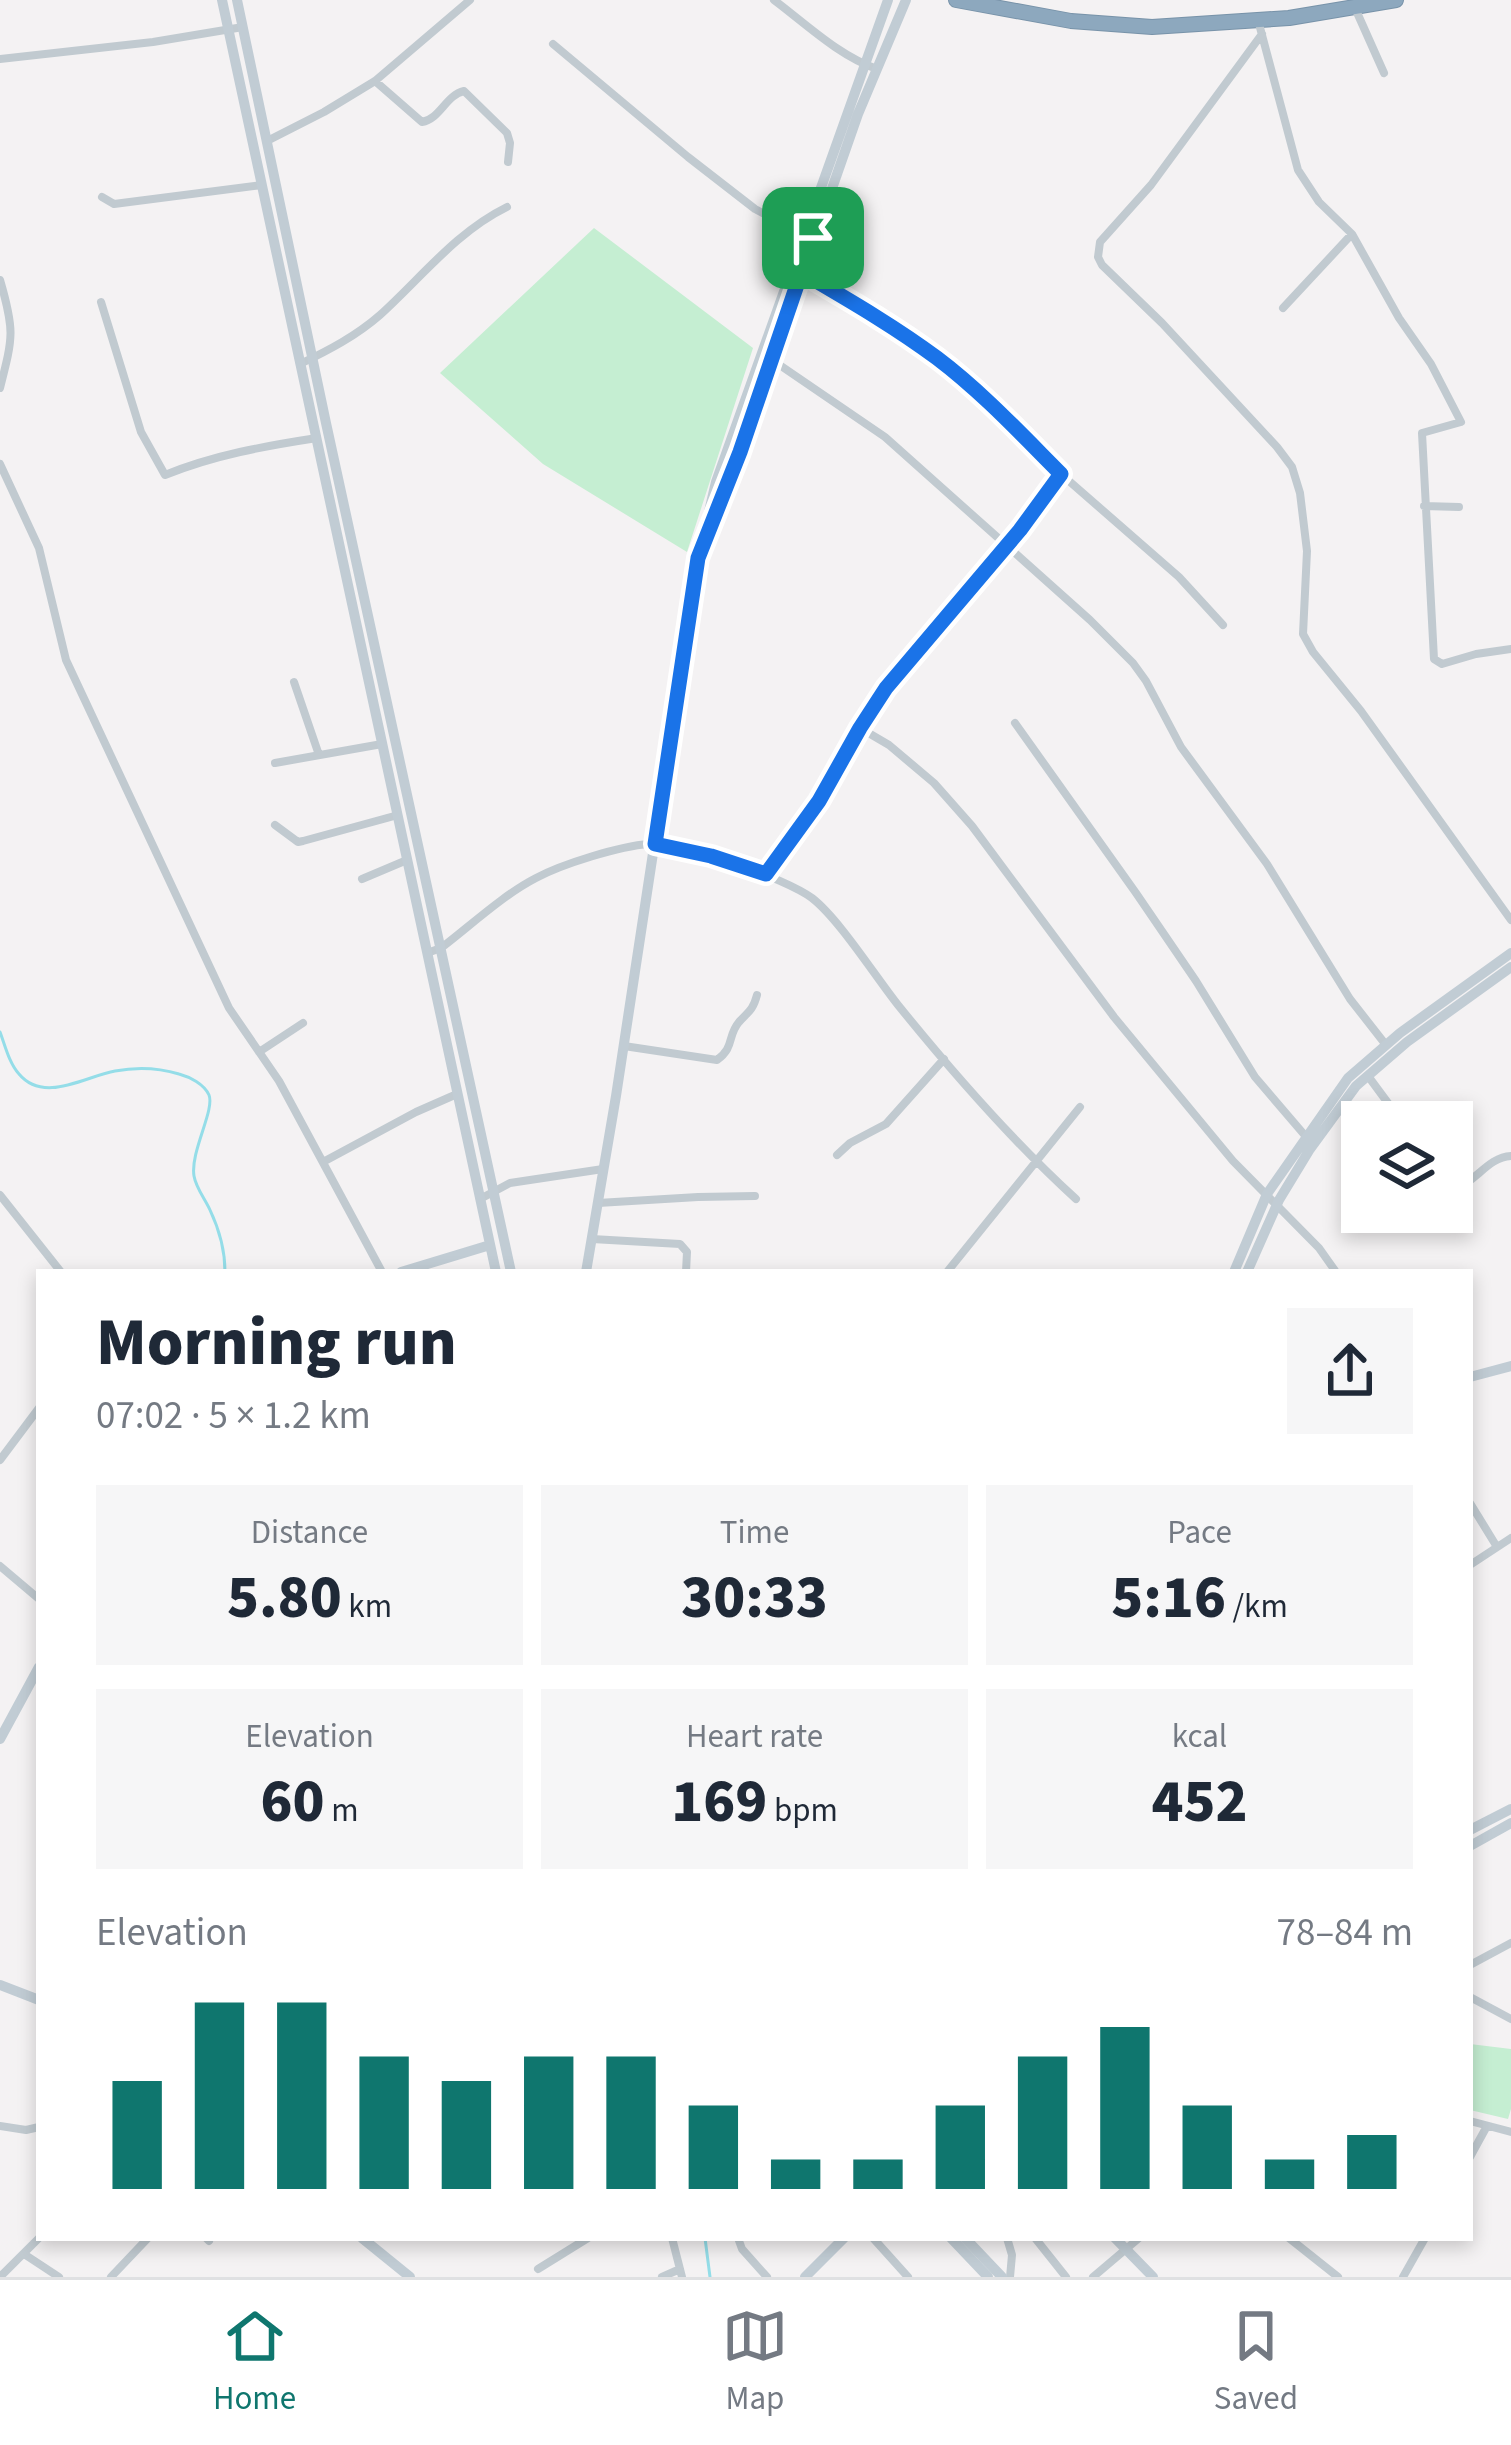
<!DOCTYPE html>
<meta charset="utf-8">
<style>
body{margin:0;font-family:"Source Sans 3",sans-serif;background:#f6f6f7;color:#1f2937;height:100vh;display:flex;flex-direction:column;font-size:45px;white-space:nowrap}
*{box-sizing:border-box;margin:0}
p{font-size:39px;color:#747a83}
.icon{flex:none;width:66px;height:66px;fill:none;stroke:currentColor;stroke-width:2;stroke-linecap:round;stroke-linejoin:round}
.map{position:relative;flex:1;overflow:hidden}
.sheet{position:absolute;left:36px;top:1269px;width:1437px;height:972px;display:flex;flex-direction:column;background:#fff;border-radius:0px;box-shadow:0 6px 18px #0003}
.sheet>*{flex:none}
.buttons{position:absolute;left:1341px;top:1101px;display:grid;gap:24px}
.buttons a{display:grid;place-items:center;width:132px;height:132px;border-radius:0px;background:#fff;box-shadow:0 6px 18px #0003;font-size:60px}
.pin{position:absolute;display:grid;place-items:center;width:102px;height:102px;color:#fff;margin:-51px;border-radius:24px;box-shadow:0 6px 18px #0006}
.round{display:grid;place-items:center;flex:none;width:126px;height:126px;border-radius:0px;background:#f6f6f7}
.head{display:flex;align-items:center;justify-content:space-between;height:204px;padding:0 60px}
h1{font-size:66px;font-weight:800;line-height:90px}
.figures{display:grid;grid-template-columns:repeat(3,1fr);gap:18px;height:204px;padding:12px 60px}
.figures div{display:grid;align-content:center;border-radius:0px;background:#f6f6f7;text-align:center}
.figures b{font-size:60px;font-weight:800}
.figures small{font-size:33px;font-weight:400}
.figures p{font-size:33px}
.chart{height:336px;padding:24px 60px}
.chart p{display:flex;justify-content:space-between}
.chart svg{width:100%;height:216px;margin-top:12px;stroke:#0f766e;stroke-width:6}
.tab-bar{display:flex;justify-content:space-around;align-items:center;height:168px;border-top:3px solid #e0e1e3;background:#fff;font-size:33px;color:#747a83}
.tab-bar a{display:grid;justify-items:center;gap:6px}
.tab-bar .on{color:#0f766e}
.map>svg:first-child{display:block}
</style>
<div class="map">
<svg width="1511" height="2277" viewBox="0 0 1511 2277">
<rect width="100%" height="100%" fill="#f4f2f3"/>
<!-- green -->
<path fill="#c5eed2" d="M594,228L753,348L687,552L543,464L440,373Z
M1470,2044L1511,2049V2109L1508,2119L1470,2110Z"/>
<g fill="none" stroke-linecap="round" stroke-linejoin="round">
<!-- stream -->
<path stroke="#94dde8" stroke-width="3" d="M0,1032C5,1045 9,1063 19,1074C44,1104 86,1076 115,1071C136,1067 159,1068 179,1074C190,1077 204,1084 209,1095C215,1110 190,1152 194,1176C196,1188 205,1199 210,1210C219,1229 225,1251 225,1272
M705,2238L710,2277"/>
<!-- highway casing -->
<g stroke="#7893a9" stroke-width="16">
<path id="highway" d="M956,0L1071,21L1152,27L1289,18L1396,0"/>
</g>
<!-- street -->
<path stroke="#c1cad0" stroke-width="8" d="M774,0C806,24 839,56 877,69
M1355,8L1384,73
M1258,20L1298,170L1319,202L1352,234L1399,318L1431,364L1461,422L1422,433L1434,659L1442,664L1476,654L1511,649
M1262,34L1151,185L1100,242L1098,257L1102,265L1162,323L1277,447L1292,467L1300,493L1307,551L1303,634L1313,652L1361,711L1511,920
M553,44L688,157L755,209L806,236
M0,59L153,42L243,27
M375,81L422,122C440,119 446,95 464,91L507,133L510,143L508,162
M267,141L324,112L375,81L470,0
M102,197L114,204L262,185
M792,268L857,305L937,358L1006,420L1061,474L1179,577L1223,625
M0,280C15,331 13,337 0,388
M101,302L141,432L165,475C214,455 265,446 317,438
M1283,308L1351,235
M762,353L885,437L1090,620L1133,663L1146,681L1181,747L1267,864L1350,999L1386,1045
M300,364C329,350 356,336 380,315C421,278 456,232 507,207
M0,464L39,548L66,660L229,1008L279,1081L382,1272
M1424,506L1459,507
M294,682L319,755
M1015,723L1136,893L1196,981L1255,1077L1308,1139
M860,728L889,745L934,783L972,826L1114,1017L1233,1161L1319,1248L1336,1272
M275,763L382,744
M275,825L298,842L303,841L398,815
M766,875L819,801L860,728L886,689L1020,530L1061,474
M362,879L407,860
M427,953L441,948C470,926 503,895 536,878C562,864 620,846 649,844C682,842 785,878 812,898C839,919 875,976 898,1005C953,1073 1011,1140 1076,1199
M624,1046L717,1060C735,1047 727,1036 739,1022C749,1011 753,1010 757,995
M259,1052L303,1023
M1368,1076L1402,1122
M837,1155L850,1143L886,1124L944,1059
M323,1162L416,1112L457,1094
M1452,1187L1455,1189C1476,1182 1488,1157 1511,1156
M0,1195L61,1272
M480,1199L510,1183L603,1169
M598,1203L698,1197L755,1196
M592,1239L680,1244L687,1252L686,1272
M947,1272L1080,1107
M0,1460L39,1408
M1470,1503L1497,1547
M1470,1565L1511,1538
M0,1566L39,1599
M1470,1965L1511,1943
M1470,1997L1511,2019
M1470,2121L1511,2132
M0,2126L26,2130L39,2127
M1470,2157L1487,2126
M206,2238L209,2241
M672,2238L682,2277
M738,2238L742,2249L767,2277
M873,2238L908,2277
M1007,2238L1012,2255L1010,2277
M1035,2238L1066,2277
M1289,2238L1338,2277
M24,2254L59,2277
M538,2269L588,2238
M0,2277L39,2238
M111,2277L148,2238
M662,2277L680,2269
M1093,2277L1139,2238
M1403,2277L1425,2238"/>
<!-- secondary -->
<path stroke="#c1ccd4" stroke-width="10" d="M222,0L496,1272
M237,0L326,423L511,1272
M712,522L740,452L858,114L906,0
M401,1272L490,1245
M586,1272L616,1096L698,558L716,482L888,0
M1234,1272L1267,1194L1348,1078L1400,1033L1511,953
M1247,1272L1279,1200L1310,1149L1356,1086L1407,1042L1511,967
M1470,1377L1511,1366
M0,1739L39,1667
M1470,1830L1511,1809
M1470,1846L1511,1823
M0,1985L39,2000
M362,2238L410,2277
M951,2238L988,2277
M965,2238L1002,2277
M1115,2238L1153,2277
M805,2277L844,2238"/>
<!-- highway -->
<use href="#highway" stroke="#8da8be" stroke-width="14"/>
</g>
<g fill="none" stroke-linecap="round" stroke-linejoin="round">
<!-- route casing -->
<g stroke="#fff" stroke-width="24">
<path id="route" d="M813,238L740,452L698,558L655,844L711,856L766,874L819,801L860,728L886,688L1020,530L1061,474C1021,434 982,392 937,358C894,326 847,299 801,272L793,268L803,236L813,238"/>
</g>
<!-- route -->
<use href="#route" stroke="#1a73e8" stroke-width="15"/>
</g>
</svg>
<div class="buttons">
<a><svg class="icon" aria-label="layers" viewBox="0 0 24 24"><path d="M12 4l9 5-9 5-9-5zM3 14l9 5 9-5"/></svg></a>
</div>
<div class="pin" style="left:813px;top:238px;background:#1e9e55"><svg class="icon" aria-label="arrive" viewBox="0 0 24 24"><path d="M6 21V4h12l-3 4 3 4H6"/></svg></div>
<section class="sheet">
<div class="head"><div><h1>Morning run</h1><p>07:02 · 5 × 1.2 km</p></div><a class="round"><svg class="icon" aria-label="share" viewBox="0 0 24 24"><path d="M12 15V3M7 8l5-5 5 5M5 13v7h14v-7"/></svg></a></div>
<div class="figures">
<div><p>Distance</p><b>5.80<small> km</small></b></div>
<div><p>Time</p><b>30:33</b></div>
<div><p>Pace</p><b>5:16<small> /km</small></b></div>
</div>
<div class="figures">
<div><p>Elevation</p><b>60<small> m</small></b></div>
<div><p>Heart rate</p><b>169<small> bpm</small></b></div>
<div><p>kcal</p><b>452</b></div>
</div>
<div class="chart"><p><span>Elevation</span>78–84 m</p>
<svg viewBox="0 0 160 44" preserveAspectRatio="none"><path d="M5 44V22M15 44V6M25 44V6M35 44V17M45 44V22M55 44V17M65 44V17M75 44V27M85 44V38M95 44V38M105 44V27M115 44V17M125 44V11M135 44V27M145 44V38M155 44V33"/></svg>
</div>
</section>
</div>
<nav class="tab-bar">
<a class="on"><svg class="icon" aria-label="home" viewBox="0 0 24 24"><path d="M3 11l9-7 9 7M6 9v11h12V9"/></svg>Home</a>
<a><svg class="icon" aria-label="map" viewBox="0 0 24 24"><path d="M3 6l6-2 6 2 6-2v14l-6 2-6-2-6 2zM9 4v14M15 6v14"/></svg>Map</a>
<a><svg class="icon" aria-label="saved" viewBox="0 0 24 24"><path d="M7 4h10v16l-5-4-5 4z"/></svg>Saved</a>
</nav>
